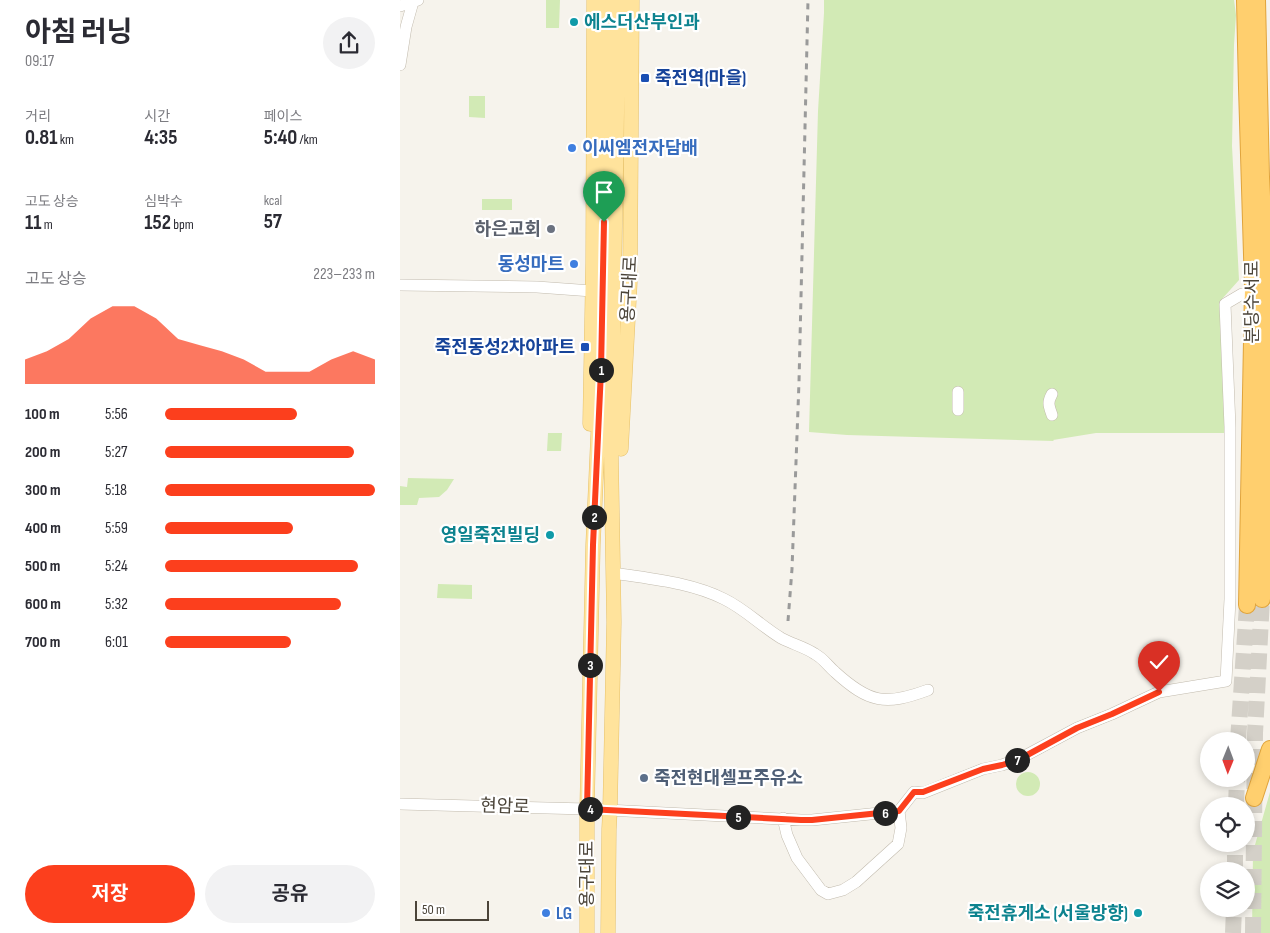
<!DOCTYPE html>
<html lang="ko">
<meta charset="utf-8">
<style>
body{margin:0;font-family:"Sofia Sans Condensed","Noto Sans KR",sans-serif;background:#f2f2f3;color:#2b2b33;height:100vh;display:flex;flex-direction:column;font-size:19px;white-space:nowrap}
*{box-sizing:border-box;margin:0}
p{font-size:16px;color:#7c7c81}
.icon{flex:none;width:28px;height:28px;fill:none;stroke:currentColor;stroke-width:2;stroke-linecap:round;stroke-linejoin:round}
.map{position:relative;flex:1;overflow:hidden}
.drawer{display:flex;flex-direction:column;background:#fff;width:400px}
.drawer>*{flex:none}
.needle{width:32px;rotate:181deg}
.fabs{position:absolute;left:800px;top:732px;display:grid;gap:10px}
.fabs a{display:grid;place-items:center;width:55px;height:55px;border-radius:50%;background:#fff;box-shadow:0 2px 8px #0003;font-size:25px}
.scale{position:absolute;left:15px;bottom:12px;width:74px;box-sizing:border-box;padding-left:5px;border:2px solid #4b4439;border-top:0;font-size:14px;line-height:18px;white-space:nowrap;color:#4b4439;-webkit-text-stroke:4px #fff;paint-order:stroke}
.pin{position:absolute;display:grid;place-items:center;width:42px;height:42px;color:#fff;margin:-51px -21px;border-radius:50% 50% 50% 0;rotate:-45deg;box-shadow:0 0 5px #0007}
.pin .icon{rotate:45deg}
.km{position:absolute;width:25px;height:25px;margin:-12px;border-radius:50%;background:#222;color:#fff;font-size:14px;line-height:25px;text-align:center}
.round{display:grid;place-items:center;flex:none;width:52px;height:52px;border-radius:26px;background:#f2f2f3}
.overview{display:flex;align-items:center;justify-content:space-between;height:85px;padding:0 25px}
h1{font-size:28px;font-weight:700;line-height:38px}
.stats{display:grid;grid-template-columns:repeat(3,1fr);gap:8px;height:85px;padding:5px 25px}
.stats div{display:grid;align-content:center}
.stats b{font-size:21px;font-weight:700}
.stats small{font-size:14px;font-weight:400}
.stats p{font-size:14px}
.chart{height:140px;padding:10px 25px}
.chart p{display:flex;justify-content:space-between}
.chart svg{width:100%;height:90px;margin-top:5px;fill:#fc3f1d;opacity:.7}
.cta{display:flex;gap:10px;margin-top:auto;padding:10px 25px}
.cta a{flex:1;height:58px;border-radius:30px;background:#fc3f1d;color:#fff;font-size:20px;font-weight:700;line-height:58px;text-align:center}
.cta a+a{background:#f2f2f3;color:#2b2b33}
ul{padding:0 25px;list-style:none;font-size:16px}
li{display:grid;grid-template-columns:80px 60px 1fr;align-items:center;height:38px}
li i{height:12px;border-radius:6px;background:#fc3f1d}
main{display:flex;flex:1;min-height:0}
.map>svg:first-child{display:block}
</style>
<main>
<section class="drawer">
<div class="overview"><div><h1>아침 러닝</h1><p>09:17</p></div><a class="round"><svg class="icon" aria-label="share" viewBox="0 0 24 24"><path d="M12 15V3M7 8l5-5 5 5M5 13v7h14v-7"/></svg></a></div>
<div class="stats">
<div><p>거리</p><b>0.81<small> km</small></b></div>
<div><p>시간</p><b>4:35</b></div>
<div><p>페이스</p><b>5:40<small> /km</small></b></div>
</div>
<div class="stats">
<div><p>고도 상승</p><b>11<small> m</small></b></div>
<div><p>심박수</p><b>152<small> bpm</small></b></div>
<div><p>kcal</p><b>57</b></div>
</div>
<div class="chart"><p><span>고도 상승</span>223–233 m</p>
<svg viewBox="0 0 160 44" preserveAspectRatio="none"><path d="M0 44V32L10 28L20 22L30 12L40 6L50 6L60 12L70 22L80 25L90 28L100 32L110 38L120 38L130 38L140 32L150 28L160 32V44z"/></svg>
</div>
<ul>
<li><b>100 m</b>5:56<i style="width:63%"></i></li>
<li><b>200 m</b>5:27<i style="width:90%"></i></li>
<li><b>300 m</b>5:18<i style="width:100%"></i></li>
<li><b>400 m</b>5:59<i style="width:61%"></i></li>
<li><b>500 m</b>5:24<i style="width:92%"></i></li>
<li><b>600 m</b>5:32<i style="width:84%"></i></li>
<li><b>700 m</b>6:01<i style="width:60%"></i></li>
</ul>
<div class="cta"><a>저장</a><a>공유</a></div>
</section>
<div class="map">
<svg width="870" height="933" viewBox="0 0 870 933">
<rect width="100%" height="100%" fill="#f6f3ec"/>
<!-- green -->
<path fill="#d2eab5" d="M146,0H160L159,28H146Z
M424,0H834L836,15L834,45L832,146L839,280L822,299L826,433H696L653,440L654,441L447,435L409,432L418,111L424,13Z
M69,96H85V118L69,117Z
M82,199H112V210H82Z
M148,433H162L161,451H147Z
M8,478L54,479L47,490L39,497L19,498L17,505H0V486L7,487Z
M38,584L72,585V599L37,598Z
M616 784a12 12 0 1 1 24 0a12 12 0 1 1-24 0Z
M870,792V933H852L853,852Z"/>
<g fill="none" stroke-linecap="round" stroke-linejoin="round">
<!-- highway-tunnel -->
<path stroke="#d4d0c8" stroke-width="16" stroke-dasharray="16 8" stroke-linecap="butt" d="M838,741L847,605
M836,806L837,779
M835,871V844
M833,933L834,909
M853,933L855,733L862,599"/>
<!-- minor casing -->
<g stroke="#c2bbae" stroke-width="12">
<path id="minor" d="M0,6L18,0
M0,65L6,27L13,2
M0,285L137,287L192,291
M652,394C647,403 649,406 652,415
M558,410V392
M214,573C250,579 290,582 324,599C345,609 361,626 381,638C392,644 405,647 415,654C423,658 428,666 435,672C469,703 485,706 528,690
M0,804L187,809L401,820H412L499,811L514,792L523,793L583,769L602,765L619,759L677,728L712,714L759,692L826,681L830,599V427L825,304L842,294
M383,818L387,835L397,858L421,890L428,894L443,890L456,882L498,844L501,828L499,811"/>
</g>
<!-- major casing -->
<g stroke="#e6c16a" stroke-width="15">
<path id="major" d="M190,424L193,263L194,0
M221,449L230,281L232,0
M187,933V809L193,545L201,370L208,0
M208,933L209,829L210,810L214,622L211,453L219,0"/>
</g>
<!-- highway casing -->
<g stroke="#e0a43c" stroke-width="18">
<path id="highway" d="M845,0L847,88L853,288L847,605
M857,0L861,177L864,235L862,599
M854,798L870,749"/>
</g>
<!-- minor -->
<use href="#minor" stroke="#fff" stroke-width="11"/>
<!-- major -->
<use href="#major" stroke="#ffe39c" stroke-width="14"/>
<!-- highway -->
<use href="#highway" stroke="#ffcf6e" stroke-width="16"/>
<!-- rail -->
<path stroke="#9a9a9a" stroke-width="3" stroke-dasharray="6 6" stroke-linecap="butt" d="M388,621L392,569L399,382L408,0"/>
</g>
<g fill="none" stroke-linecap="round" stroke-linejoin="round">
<!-- route casing -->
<g stroke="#fff" stroke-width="10">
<path id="route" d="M204,222L201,370L193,545L187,809L401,820H412L499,811L514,792H523L583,769L602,765L618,760L677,728L712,714L759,692"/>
</g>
<!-- route -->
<use href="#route" stroke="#fc3f1d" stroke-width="6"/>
</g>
<!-- markers -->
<g fill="#0f9aa8" stroke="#fff" stroke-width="2">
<circle cx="174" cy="22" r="5"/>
<circle cx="150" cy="535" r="5"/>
<circle cx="738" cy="913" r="5"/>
</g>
<g fill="#1a4fb4" stroke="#fff" stroke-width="2">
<rect x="240" y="73" width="10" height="10" rx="2.5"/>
<rect x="180" y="342" width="10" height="10" rx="2.5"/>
</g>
<g fill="#3f7fe0" stroke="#fff" stroke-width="2">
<circle cx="172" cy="148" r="5"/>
<circle cx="174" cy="264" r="5"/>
<circle cx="146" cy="913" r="5"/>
</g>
<circle fill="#6b7280" stroke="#fff" stroke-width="2" cx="151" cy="229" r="5"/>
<circle fill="#5c6f8a" stroke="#fff" stroke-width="2" cx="244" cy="778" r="5"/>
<g text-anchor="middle" stroke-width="4.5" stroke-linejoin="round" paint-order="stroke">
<!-- culture labels -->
<g font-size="18" font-weight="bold" fill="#0d838f" stroke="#fff" text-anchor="end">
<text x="184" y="28" text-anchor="start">에스더산부인과</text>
<text x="140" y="541">영일죽전빌딩</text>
<text x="728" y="919">죽전휴게소 (서울방향)</text>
</g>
<!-- transit labels -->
<g font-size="18" font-weight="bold" fill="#164399" stroke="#fff" text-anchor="start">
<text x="255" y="84">죽전역(마을)</text>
<text x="175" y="353" text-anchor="end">죽전동성2차아파트</text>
</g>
<!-- shop labels -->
<g font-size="18" font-weight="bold" fill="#366cbe" stroke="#fff" text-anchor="start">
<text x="182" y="154">이씨엠전자담배</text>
<text x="164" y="270" text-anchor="end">동성마트</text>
<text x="156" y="919">LG</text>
</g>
<!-- worship labels -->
<g font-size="18" font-weight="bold" fill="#5b616d" stroke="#fff" text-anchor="end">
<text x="141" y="235">하은교회</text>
</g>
<!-- street labels -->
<g font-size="18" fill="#4b4439" stroke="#fff">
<text transform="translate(229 289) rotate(-87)" y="6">용구대로</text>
<text transform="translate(852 302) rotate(-90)" y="6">분당수서로</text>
<text transform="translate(105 806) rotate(2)" y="6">현암로</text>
<text transform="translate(187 874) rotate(-90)" y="6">용구대로</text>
</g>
<!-- service labels -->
<g font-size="18" font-weight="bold" fill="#4e5e75" stroke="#fff" text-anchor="start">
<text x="254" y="784">죽전현대셀프주유소</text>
</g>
</g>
</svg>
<div class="fabs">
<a><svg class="needle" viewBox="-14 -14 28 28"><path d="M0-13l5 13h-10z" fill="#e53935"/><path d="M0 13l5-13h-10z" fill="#7c7c81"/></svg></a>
<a><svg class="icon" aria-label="locate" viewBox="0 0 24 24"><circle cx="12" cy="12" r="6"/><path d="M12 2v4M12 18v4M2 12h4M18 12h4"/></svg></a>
<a><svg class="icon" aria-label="layers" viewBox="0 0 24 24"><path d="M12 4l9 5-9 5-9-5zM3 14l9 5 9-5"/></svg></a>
</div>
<div class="scale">50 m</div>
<div class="pin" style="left:204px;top:222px;background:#1e9e55"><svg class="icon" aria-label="arrive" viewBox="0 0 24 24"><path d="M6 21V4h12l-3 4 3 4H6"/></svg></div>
<div class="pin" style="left:759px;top:692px;background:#d93025"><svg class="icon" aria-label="check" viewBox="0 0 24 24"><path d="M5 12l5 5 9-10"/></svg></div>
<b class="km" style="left:201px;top:370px">1</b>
<b class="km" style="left:194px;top:517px">2</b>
<b class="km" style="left:190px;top:665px">3</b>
<b class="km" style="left:190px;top:809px">4</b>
<b class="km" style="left:338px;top:817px">5</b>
<b class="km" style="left:485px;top:813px">6</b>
<b class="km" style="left:617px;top:760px">7</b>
</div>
</main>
